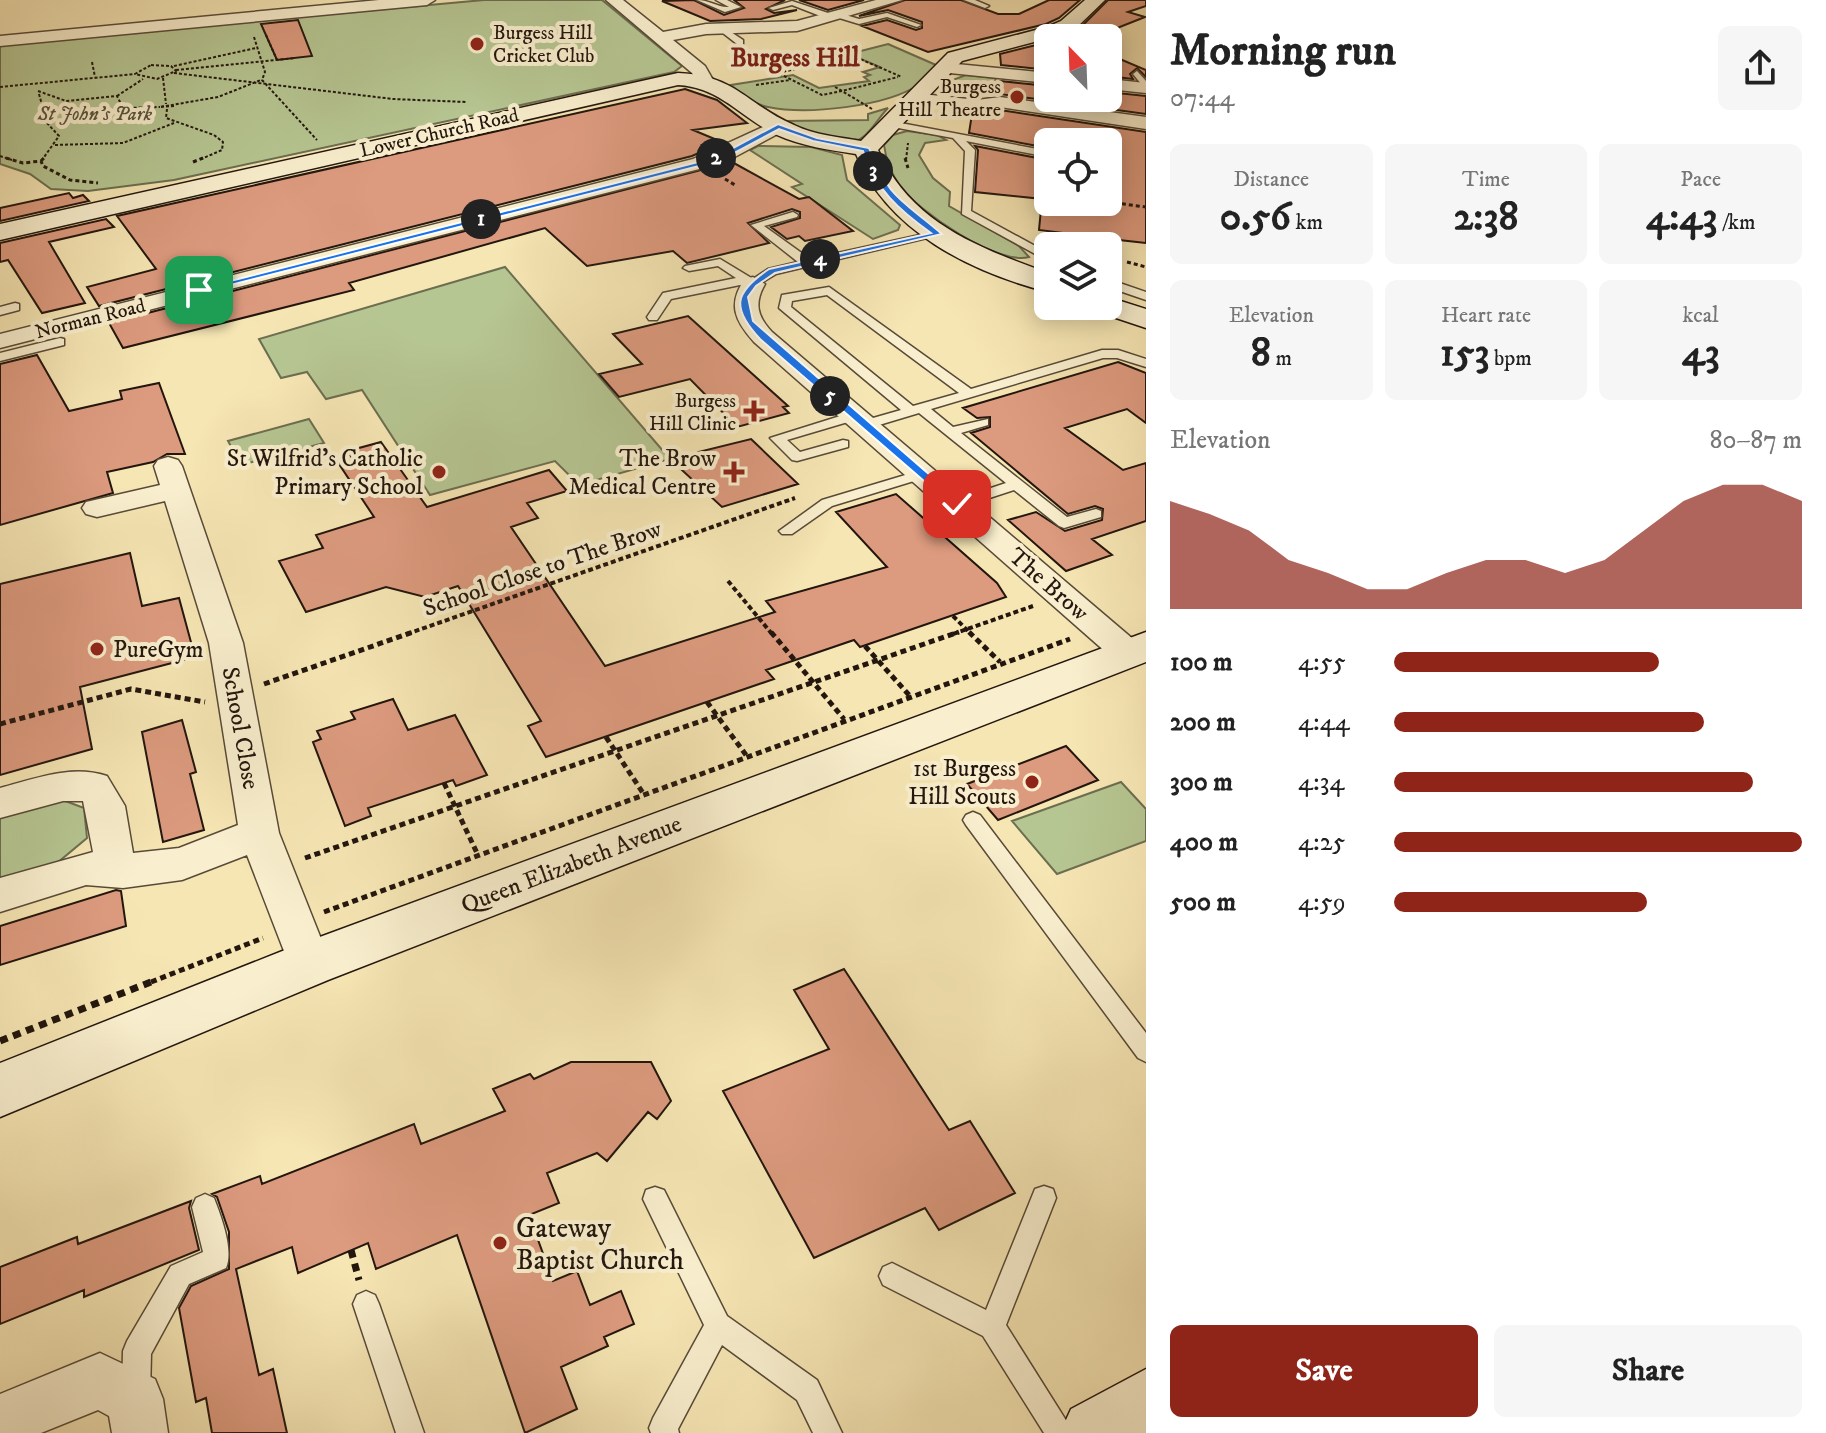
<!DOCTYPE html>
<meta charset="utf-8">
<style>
body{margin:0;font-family:"IM FELL DW Pica",serif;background:#f6f6f6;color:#222;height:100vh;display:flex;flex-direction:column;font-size:30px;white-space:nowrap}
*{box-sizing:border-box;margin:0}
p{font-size:26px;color:#767676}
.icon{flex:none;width:44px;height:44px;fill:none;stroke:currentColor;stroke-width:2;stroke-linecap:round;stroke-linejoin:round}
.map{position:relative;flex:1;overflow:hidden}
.details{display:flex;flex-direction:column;background:#fff;width:680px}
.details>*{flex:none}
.needle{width:52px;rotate:337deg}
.fabs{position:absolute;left:1034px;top:24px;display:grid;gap:16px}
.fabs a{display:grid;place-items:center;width:88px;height:88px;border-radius:12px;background:#fff;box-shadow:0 4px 20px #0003;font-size:40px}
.pin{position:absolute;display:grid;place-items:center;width:68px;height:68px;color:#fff;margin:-34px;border-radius:16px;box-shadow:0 4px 12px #0006}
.km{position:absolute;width:40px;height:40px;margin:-20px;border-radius:50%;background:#222;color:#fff;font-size:22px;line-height:40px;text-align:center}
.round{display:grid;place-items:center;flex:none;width:84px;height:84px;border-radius:12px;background:#f6f6f6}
.headline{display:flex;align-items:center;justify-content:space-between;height:136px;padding:0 24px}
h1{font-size:44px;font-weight:700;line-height:60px}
.metrics{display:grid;grid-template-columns:repeat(3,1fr);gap:12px;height:136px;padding:8px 24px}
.metrics div{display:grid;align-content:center;border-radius:12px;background:#f6f6f6;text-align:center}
.metrics b{font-size:40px;font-weight:700}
.metrics small{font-size:22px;font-weight:400}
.metrics p{font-size:22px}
.chart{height:224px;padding:16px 24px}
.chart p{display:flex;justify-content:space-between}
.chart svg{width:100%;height:144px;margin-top:8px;fill:#8f2418;opacity:.7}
.button{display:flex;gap:16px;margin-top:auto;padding:16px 24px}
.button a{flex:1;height:92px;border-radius:12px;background:#8f2418;color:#fff;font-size:32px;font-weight:700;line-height:92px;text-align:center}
.button a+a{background:#f6f6f6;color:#222}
ul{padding:0 24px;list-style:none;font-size:26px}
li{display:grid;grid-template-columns:128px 96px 1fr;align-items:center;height:60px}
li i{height:20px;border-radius:10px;background:#8f2418}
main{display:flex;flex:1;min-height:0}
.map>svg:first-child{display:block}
</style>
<main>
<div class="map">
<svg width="1146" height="1433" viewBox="0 0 1146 1433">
<rect width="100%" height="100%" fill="#f6e6b4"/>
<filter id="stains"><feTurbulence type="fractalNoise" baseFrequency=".0025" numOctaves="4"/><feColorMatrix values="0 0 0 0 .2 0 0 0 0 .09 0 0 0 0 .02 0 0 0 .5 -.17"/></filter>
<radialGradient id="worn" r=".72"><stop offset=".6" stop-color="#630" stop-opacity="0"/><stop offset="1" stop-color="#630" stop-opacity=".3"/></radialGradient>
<!-- green -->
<path fill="#b6c692" stroke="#6c6e50" stroke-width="2" d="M484,0H602L682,66L674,72L174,180L88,191L51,189L30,174L0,164V44Z
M888,44L936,65C931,71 926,79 920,84C886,107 807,115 768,107C753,104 742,94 731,85L793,75L819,88L869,81L864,77L870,75L863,72L880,67L849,54Z
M966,75L996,78L991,92L987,93L956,95L943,88L950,81Z
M888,108C880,116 872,130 863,137C843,153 803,129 784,121L868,120V114Z
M907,131L937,135L946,140L925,143L919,155L933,178L950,192L949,206L1019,246L1029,257C998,266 918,211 900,186C891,173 886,161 884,145L893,135Z
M758,146L811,147L842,155L847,180L900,225L898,230L873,239L792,187L802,184L750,150Z
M505,267L670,459L579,485L555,461L430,495L362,390L326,399L307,372L281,378L259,339Z
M309,419L324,443L241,465L228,441Z
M1121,782L1146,809V841L1057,874L1012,821Z
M60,799L84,808L87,838L57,863L0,879V817Z"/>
<!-- building -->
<path fill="#dc9a7e" stroke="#23160e" stroke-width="2" d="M694,0L724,15L744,8L734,0H785L766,9L774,13L797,10L761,19L710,21L662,1Z
M799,0H864L828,10Z
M905,0H961L998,14H1019L1049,0H1080L1059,18L1046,24L928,52L862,26L887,20L916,30L922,28V22L888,10L859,16Z
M1108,0H1146V6L1128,12L1145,17L1092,38H1061L1077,31Z
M298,20L312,56L277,60L261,24Z
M1048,42V70L1001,65L1000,54Z
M1108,54L1146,70V77L1137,68L1130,74L1133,79L1108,76Z
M1000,81L1048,86V98H1108V92L1146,96V114L999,94Z
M685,89L717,100L747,123L693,130L717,140L702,145L708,149L692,156L99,306L87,287L156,269L117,216Z
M1000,110L1146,132V243L1119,240L1111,233L1103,238L1039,230L1042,199L975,192L978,150L975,146L1048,160V202H1108V142L1048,135V148L969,133L972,114Z
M732,162L799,199L809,197L853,231L805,241L799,236L787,239L771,227L800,218V212L792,209L748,223L769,243L687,263L673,251L587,266L545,228L349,283L354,290L123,348L109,323Z
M69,193L73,198L83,195L89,201L0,221V208Z
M106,219L114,227L49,242L85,303L42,313L8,260L0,262V243Z
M688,316L788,406L783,407L789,413L737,427L690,379L619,397L599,374L642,364L613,334Z
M37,355L69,411L122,399L120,391L159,383L185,454H167L153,462L107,472L113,493L0,525V364Z
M1118,362L1146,373V423L1127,409L1065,428L1123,470L1146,463V521L1092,539L1112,555L1066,571L1008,520L1036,512L1065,531L1102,520L1103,509L1095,506L1068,514L971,433L990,427V417L977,418L963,408Z
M751,439L798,484L722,507L670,459Z
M381,442L427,507L549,470L567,491L527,503L538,518L511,527L605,666L775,612L766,601L887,567L836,512L896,494L997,583L1006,597L860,647L854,640L766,670L774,679L546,757L528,726L541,721L458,586L425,597L386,587L306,612L279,561L323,548L316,535L374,517L339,464L353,460L348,451Z
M130,553L142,606L179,598L195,657L80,687L92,749L0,775V584Z
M393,699L408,730L455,715L487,775L456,786L453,780L368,808L371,816L345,826L313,742L321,739L317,731L355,719L351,712Z
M182,720L196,772L190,774L204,830L163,842L142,732Z
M1066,746L1098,780L998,820L967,784Z
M116,890L121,891L126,926L0,965V926Z
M844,969L949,1130L970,1121L1015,1193L939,1230L925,1208L814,1258L723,1091L829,1049L794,990Z
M571,1062H651L671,1101L657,1119L648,1112L607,1161L597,1153L547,1173L559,1203L529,1215L553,1281L577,1271L590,1305L621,1291L634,1324L604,1337L608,1346L561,1367L577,1409L525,1433L457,1235L376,1269L368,1243L298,1273L292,1247L236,1269L259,1375L273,1369L287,1433H212L206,1398L196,1402L179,1308L191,1286L229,1269V1232L217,1197L212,1194L260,1176L262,1184L414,1124L421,1144L505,1111L493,1089L530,1074L534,1079Z
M191,1201L189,1208L199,1250L84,1297V1290L0,1324V1267L77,1237L78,1244Z"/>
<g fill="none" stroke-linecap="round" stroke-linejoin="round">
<!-- lane casing -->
<g stroke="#584a38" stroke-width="3">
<path id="lane" d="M697,0C709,0 719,8 729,7L716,0H727L741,7L725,12Z
M964,0H975L989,6L985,8Z
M792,1L834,15L835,17L828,19L792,5L773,10L769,8Z
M839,13L859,19L887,13L921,25L917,27L887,17L859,24L836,17Z
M722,26L743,40V44H737L719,30Z
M1137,71L1146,81V90L1133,74Z
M890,121L1048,151V157L966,141L975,150L971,211L1048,253V261L962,214L965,151L953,138L887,126V122Z
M793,212L798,215L797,217L764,226L810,259L938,231L944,234L776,274L753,288L740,285L671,299L657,320H649L647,317L663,293L736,278L718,266L689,271L683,268L685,266L720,259L753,279L768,269L798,262L751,225Z
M1110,236L1116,239L1114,247L1108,250V246H1103L1106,237Z
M1108,279L1146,292V300L1108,287Z
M829,287L971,389L1102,350H1118L1146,359V367L1117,358H1103L931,409L953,427L988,419V425L961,433L1067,517L1096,509L1101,511V517L1064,528L1059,526L1014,490L962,507H952V501L1006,483L919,413L869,428H859V422L901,410L779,308L782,295ZM827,295L959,393L913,406L791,307L792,301Z
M15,303L19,304V310L0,315V307Z
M60,338L64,339V345L0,361V353Z
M853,412L858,413V419L787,440L800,452L843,440L848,441V447L797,461L792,460L770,438Z
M922,470L927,471V477L832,506L792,534H782L779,531L822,500Z
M973,812L980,815L1146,1033V1062L1138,1058L966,825L963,820L966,815Z
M1044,1186L1053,1189L1056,1198L1006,1325L1074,1433H1044L983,1336L883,1285L879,1276L883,1267L892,1263L986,1310L1035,1189Z
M655,1187L664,1190L727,1316L817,1380L842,1433H813L797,1400L722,1345L678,1429L679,1433H651L649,1428L653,1418L704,1325L643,1199L646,1190Z
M205,1194L214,1198C221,1216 234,1250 226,1268L189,1284L151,1354L150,1393L146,1403L136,1407L126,1403L122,1393L123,1351L127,1341L171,1266L203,1252L192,1207L196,1198Z
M366,1291L375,1295L379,1304L424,1433H396L353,1304L357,1295Z"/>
</g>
<!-- street casing -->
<g stroke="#584a38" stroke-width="3">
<path id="street" d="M379,0H435L427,5L0,46V36Z
M606,0H623L663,32L706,24L797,21L876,0H902L797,31L706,34L673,40L705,66L713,80L704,85L698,84L692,73Z
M946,63L1048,73V83L940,72L937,68Z
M1108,79L1146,83V93L1108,89Z
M913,93L977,100L1000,97L1146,117V129L1000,107L977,112L907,102L904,98Z
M778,120L787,126L785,130L729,160L707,167L0,348V334L693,159Z
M753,277L765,284C754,303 757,316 772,332L1140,645L1145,653L1140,661L1128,665L1116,661L754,342C735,321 727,304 745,279Z
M168,457L178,460L182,466L243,643L279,833L331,964L324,977L309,983L294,977L247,855L182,880L123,888L86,885L0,912V878L93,852L83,801H63L0,818V788C35,779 71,764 107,776L125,806L133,853L179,848L238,825L209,643L165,501L97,517L86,514L82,508L86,502L160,485L154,466L158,460Z
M100,1353L155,1379L163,1399L168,1433H112L109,1416L98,1410L41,1433H0V1394Z"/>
</g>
<!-- secondary casing -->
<g stroke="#23160e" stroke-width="3">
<path id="secondary" d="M1085,0H1105L1075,29L1061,35L962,61L878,150C911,223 977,247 1048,273V292C971,272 887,231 856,154C830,150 801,146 777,135C741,118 720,87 678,85L0,240V224L678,73C736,75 747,105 794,125C815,135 838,137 861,141L948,53L1047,27L1061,21Z
M1108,297L1146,309V328L1098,312L1093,306H1108Z
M1146,632V662L328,980L0,1117V1063L290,948Z
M1146,1369V1433H1060L1071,1409Z"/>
</g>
<!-- path-far4 -->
<path stroke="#23160e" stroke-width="2" stroke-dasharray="3 2" stroke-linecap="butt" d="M266,35L277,60
M254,37L265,72L262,80L317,140
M92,62L95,77
M151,65L171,66L176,71L157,79L135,74Z
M174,66L256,48
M176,70L295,58
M174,73L393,99L466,102
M163,78L166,104
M756,85L790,80
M0,87L135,74
M835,87L842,91L898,77
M38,91L66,101L117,96L123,108L160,107
M39,94L47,123L59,136L42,160
M117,96L143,79
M174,106L160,107L218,97L261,80
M167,109L166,118L214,135L223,142L222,150L199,160
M872,109L842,91L822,95L778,73L853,56L902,77
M55,145L123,143L174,123
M0,156L12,160
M906,160L908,143"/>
<!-- path-far3 -->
<path stroke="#23160e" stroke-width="3" stroke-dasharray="4 3" stroke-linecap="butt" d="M6,158L23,163L41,161L43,166L70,180L98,183
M905,158L908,168
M41,161L44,158
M193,162L203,158
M725,179L735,185
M1108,202L1146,207
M1127,262L1146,267"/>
<!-- path-far2 -->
<path stroke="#23160e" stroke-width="4" stroke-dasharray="5 3" stroke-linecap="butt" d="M728,581L772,634
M953,616L971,634
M407,634L795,498
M953,634L1033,606"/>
<!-- path-far1 -->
<path stroke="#23160e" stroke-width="5" stroke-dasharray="6 4" stroke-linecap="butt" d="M771,632L844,719
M969,632L1000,662
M865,646L909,695
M264,684L413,632
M707,702L746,755
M0,724L131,689L205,702
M606,737L643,793
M444,783L477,853
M305,858L959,632
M324,912L1070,639
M151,982L263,938"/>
<!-- path -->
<path stroke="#23160e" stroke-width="7" stroke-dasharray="8 6" stroke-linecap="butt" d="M0,1041L156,980
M351,1250L359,1280"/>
<!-- lane -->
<use href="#lane" fill="#f9efce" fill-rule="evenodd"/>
<!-- street -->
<use href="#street" fill="#f9efce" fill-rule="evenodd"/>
<!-- secondary -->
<use href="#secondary" fill="#f9efce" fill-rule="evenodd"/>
</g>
<!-- route -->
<path fill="#1a73e8" stroke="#fff" stroke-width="2" d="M778,124L817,138L869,148C889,200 903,200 942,234L775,273L756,286L748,297L753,321L961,502V507H954L760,339C730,307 735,292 769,269L931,233C900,211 874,188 863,151L813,141L779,129L725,158L703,165L199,293L195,290L698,162L720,155Z"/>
<!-- markers -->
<g fill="#8f2418" stroke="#f9efce" stroke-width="3">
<circle cx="477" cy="44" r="8"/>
<circle cx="1017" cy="97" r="8"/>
<path d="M750 399h8v8h8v8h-8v8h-8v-8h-8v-8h8z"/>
<circle cx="439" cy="472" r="8"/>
<path d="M730 460h8v8h8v8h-8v8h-8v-8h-8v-8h8z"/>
<circle cx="97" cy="649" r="8"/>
<circle cx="1032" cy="782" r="8"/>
<circle cx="500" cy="1243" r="8"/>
</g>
<g text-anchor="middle" stroke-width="8" stroke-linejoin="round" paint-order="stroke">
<!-- far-poi labels -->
<g font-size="20" fill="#23160e" stroke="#f9efce" text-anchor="end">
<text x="493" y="39" text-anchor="start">Burgess Hill<tspan x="493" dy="23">Cricket Club</tspan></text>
<text x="1001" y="93">Burgess<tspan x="1001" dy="23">Hill Theatre</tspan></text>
<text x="736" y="407">Burgess<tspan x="736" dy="23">Hill Clinic</tspan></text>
</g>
<!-- far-park labels -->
<g font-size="20" font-style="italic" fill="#56543c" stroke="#f9efce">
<text x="95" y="120">St John's Park</text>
</g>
<!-- far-street labels -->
<g font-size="20" fill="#23160e" stroke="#f9efce">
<text transform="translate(439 132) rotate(-13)" y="7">Lower Church Road</text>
<text transform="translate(90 318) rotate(-14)" y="7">Norman Road</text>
</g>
<!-- poi labels -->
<g font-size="24" fill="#23160e" stroke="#f9efce" text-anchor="end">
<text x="423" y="466">St Wilfrid's Catholic<tspan x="423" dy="28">Primary School</tspan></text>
<text x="716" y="466">The Brow<tspan x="716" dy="28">Medical Centre</tspan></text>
<text x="113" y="657" text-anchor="start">PureGym</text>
<text x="1016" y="776">1st Burgess<tspan x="1016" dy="28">Hill Scouts</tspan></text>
</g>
<!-- street labels -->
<g font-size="24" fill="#23160e" stroke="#f9efce">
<text transform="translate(542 568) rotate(-19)" y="8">School Close to The Brow</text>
<text transform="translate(1049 584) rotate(41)" y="8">The Brow</text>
<text transform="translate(241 728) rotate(80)" y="8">School Close</text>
<text transform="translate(571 864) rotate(-21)" y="8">Queen Elizabeth Avenue</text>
</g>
<!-- far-district labels -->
<g font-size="26" font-weight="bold" fill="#7a1f14" stroke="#f9efce">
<text x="795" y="66">Burgess Hill</text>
</g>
<!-- near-poi labels -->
<g font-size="28" fill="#23160e" stroke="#f9efce" text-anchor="start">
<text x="516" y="1237">Gateway<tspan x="516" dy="32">Baptist Church</tspan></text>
</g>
</g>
<rect width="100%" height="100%" filter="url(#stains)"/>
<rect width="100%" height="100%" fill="url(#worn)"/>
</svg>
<div class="fabs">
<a><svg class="needle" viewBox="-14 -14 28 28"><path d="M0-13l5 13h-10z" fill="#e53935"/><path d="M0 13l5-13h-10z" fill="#767676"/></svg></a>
<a><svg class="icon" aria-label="locate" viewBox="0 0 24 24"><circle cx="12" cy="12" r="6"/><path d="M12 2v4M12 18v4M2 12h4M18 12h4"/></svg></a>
<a><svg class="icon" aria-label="layers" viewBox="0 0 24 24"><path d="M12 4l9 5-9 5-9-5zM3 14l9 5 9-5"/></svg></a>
</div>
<div class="pin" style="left:199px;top:290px;background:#1e9e55"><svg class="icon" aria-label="arrive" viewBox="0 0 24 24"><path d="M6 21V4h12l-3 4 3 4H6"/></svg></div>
<div class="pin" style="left:957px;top:504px;background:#d93025"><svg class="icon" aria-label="check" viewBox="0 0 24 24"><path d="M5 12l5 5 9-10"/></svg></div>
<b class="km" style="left:481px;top:219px">1</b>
<b class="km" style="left:716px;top:158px">2</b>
<b class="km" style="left:873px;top:171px">3</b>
<b class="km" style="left:820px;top:259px">4</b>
<b class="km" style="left:830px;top:396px">5</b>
</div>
<section class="details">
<div class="headline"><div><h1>Morning run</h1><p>07:44</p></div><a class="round"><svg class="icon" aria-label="share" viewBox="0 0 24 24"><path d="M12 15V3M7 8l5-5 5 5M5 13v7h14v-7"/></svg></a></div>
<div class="metrics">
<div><p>Distance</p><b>0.56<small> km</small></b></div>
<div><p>Time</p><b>2:38</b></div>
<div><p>Pace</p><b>4:43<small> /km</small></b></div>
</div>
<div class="metrics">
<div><p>Elevation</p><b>8<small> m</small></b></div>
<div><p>Heart rate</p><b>153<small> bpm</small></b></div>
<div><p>kcal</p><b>43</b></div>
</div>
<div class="chart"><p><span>Elevation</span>80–87 m</p>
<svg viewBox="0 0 160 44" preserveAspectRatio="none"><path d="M0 44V11L10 15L20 20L30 29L40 33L50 38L60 38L70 33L80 29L90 29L100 33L110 29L120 20L130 11L140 6L150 6L160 11V44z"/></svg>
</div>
<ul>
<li><b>100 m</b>4:55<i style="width:65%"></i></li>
<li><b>200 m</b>4:44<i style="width:76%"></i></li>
<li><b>300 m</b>4:34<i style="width:88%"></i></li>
<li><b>400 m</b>4:25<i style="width:100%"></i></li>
<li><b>500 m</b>4:59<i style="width:62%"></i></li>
</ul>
<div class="button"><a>Save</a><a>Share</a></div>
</section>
</main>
